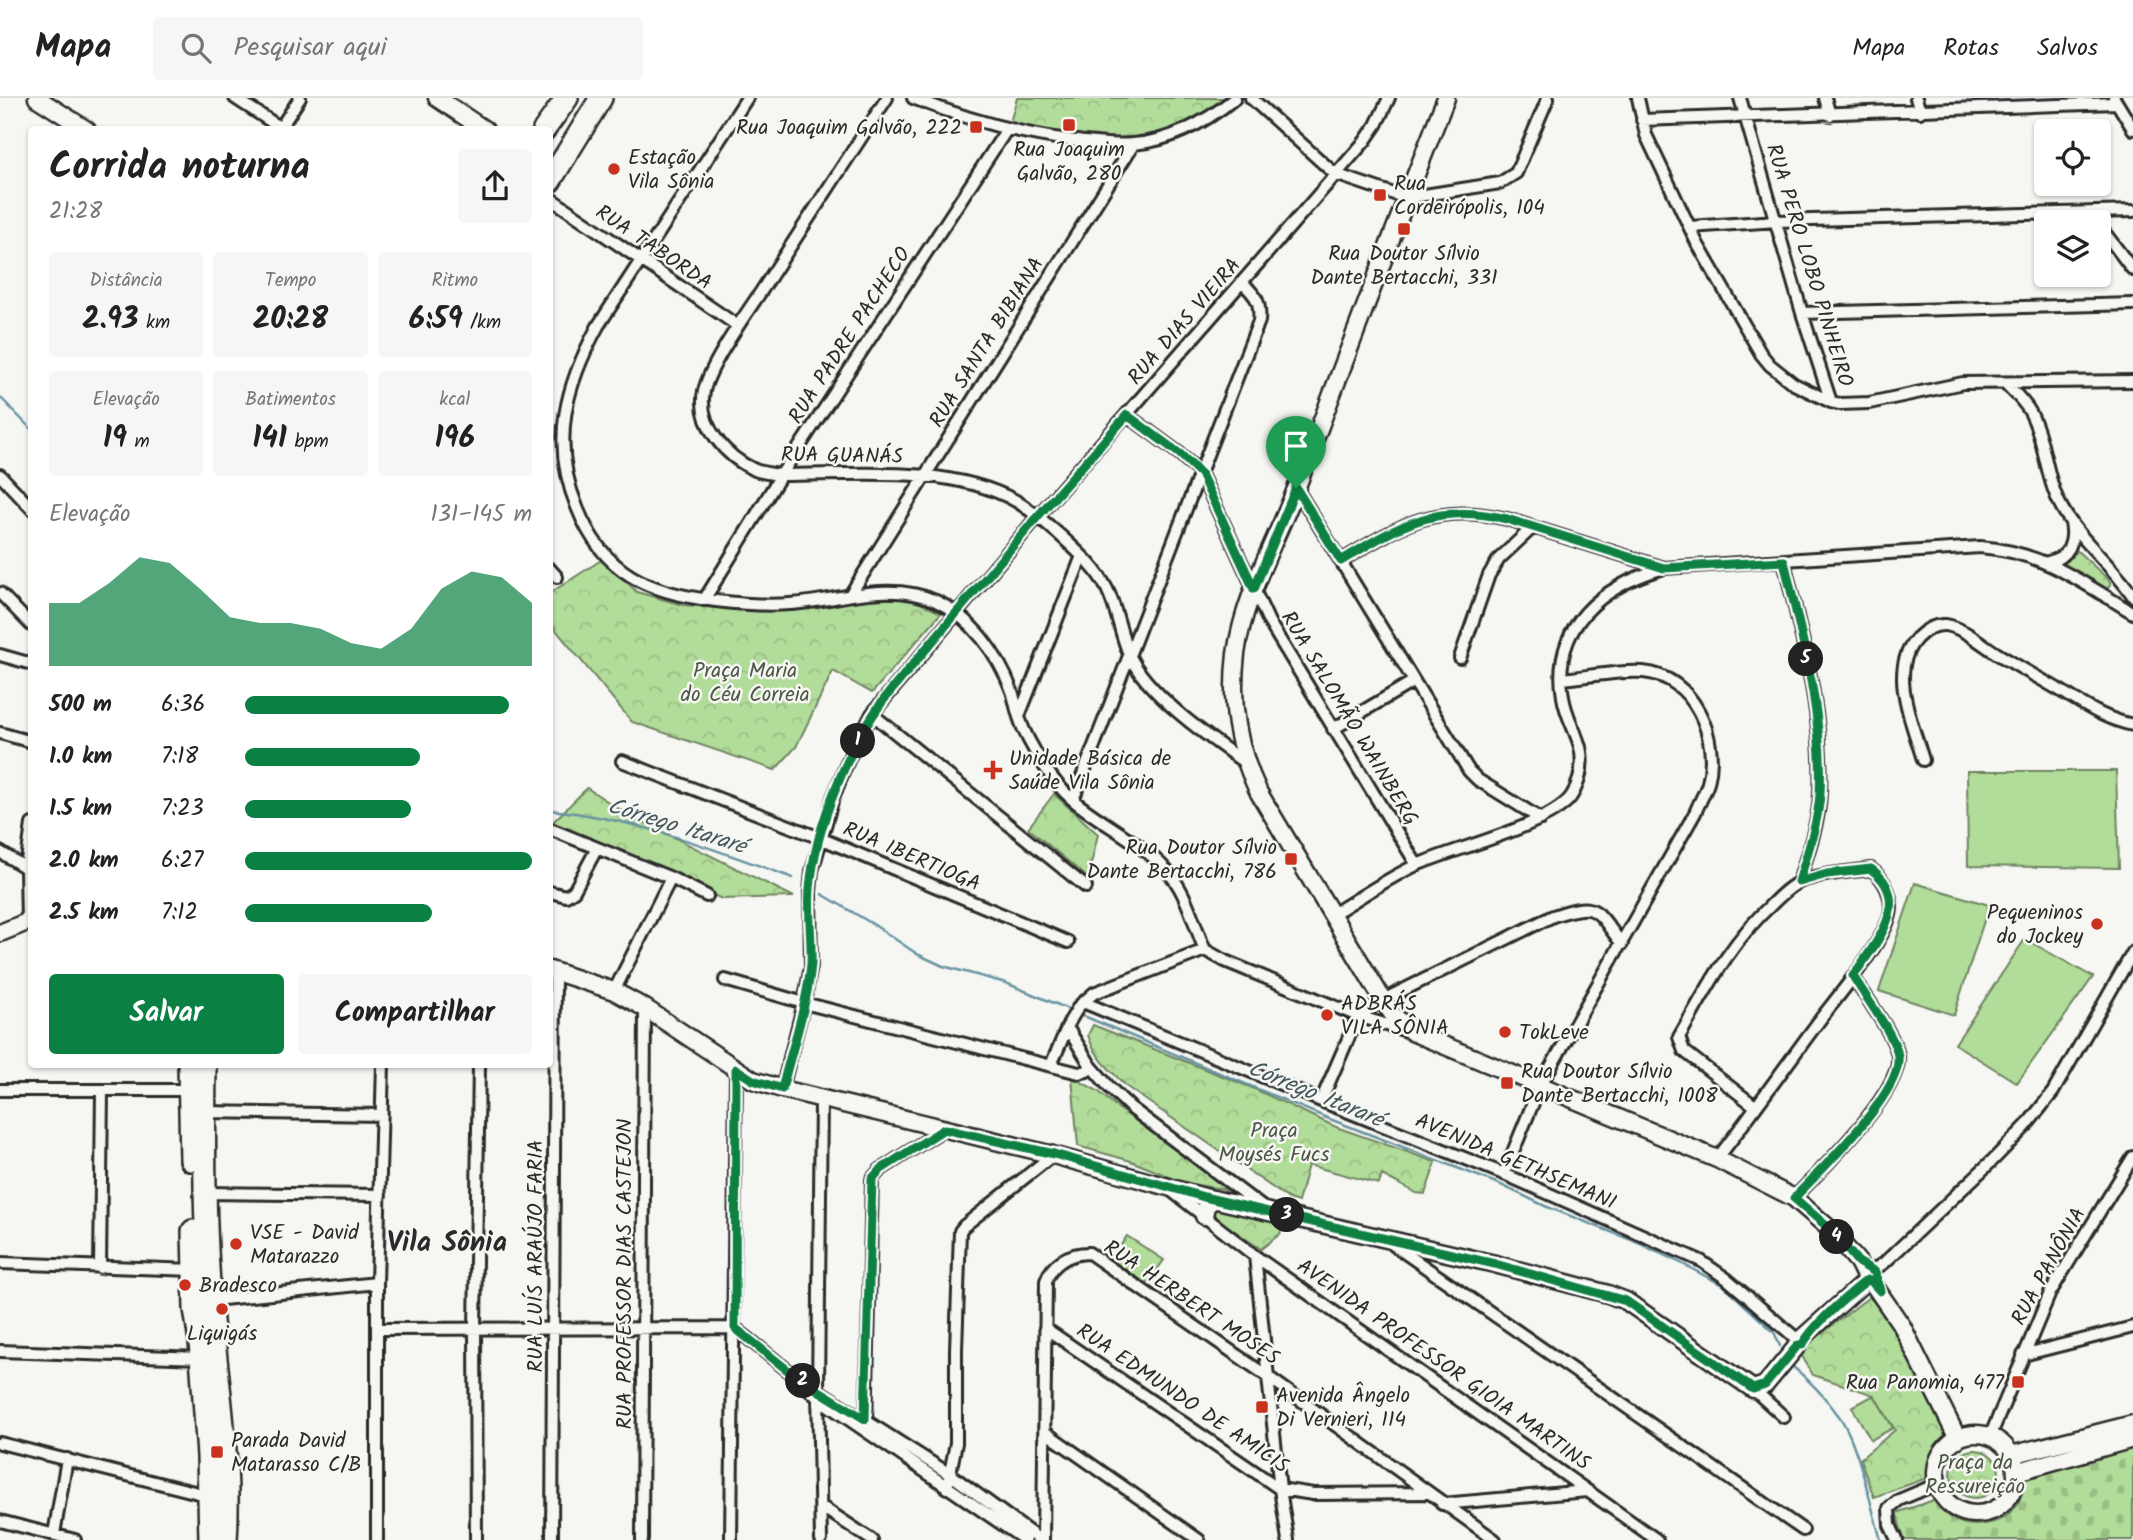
<!DOCTYPE html>
<html lang="pt">
<meta charset="utf-8">
<style>
body{margin:0;font-family:Kalam,sans-serif;background:#f6f6f6;color:#222;height:100vh;display:flex;flex-direction:column;font-size:26px;white-space:nowrap}
*{box-sizing:border-box;margin:0}
p{font-size:23px;color:#767676}
.icon{flex:none;width:38px;height:38px;fill:none;stroke:currentColor;stroke-width:2;stroke-linecap:round;stroke-linejoin:round}
.map{position:relative;flex:1;overflow:hidden}
.drawer{position:absolute;left:28px;top:28px;width:525px;height:942px;display:flex;flex-direction:column;background:#fff;border-radius:7px;box-shadow:0 2px 5px #0004}
.drawer>*{flex:none}
.tools{position:absolute;left:2034px;top:21px;display:grid;gap:14px}
.tools a{display:grid;place-items:center;width:77px;height:77px;border-radius:7px;background:#fff;box-shadow:0 2px 5px #0004;font-size:35px}
.pin{position:absolute;display:grid;place-items:center;width:60px;height:60px;color:#fff;margin:-72px -30px;border-radius:50% 50% 50% 0;rotate:-45deg;box-shadow:0 0 7px #0007}
.pin .icon{rotate:45deg}
.km{position:absolute;width:35px;height:35px;margin:-18px;border-radius:50%;background:#222;color:#fff;font-size:19px;line-height:35px;text-align:center}
.round{display:grid;place-items:center;flex:none;width:74px;height:74px;border-radius:7px;background:#f6f6f6}
.overview{display:flex;align-items:center;justify-content:space-between;height:119px;padding:0 21px}
h1{font-size:38px;font-weight:700;line-height:52px}
.stats{display:grid;grid-template-columns:repeat(3,1fr);gap:10px;height:119px;padding:7px 21px}
.stats div{display:grid;align-content:center;border-radius:7px;background:#f6f6f6;text-align:center}
.stats b{font-size:30px;font-weight:700}
.stats small{font-size:19px;font-weight:400}
.stats p{font-size:19px}
.chart{height:196px;padding:14px 21px}
.chart p{display:flex;justify-content:space-between}
.chart svg{width:100%;height:126px;margin-top:7px;fill:#0b8043;opacity:.7}
.primary-button{display:flex;gap:14px;margin-top:auto;padding:14px 21px}
.primary-button a{flex:1;height:80px;border-radius:7px;background:#0b8043;color:#fff;font-size:28px;font-weight:700;line-height:80px;text-align:center}
.primary-button a+a{background:#f6f6f6;color:#222}
ul{padding:0 21px;list-style:none;font-size:23px}
li{display:grid;grid-template-columns:112px 84px 1fr;align-items:center;height:52px}
li i{height:18px;border-radius:9px;background:#0b8043}
header{display:flex;align-items:center;gap:42px;box-sizing:border-box;height:98px;padding:0 35px;background:#fff;border-bottom:2px solid #e0e0e0}
header strong{font-size:33px}
nav{display:flex;gap:38px;margin-inline-start:auto;font-size:24px}
.search{width:490px;height:63px;background:#f6f6f6;display:flex;align-items:center;gap:18px;box-sizing:border-box;padding:0 24px;border-radius:7px;color:#767676;font-size:26px}
.map>svg:first-child{display:block}
</style>
<header>
<strong>Mapa</strong>
<div class="search"><svg class="icon" aria-label="search" viewBox="0 0 24 24"><circle cx="10" cy="10" r="6"/><path d="M15 15l6 6"/></svg>Pesquisar aqui</div>
<nav><a>Mapa</a><a>Rotas</a><a>Salvos</a></nav>
</header>
<div class="map">
<svg width="2133" height="1442" viewBox="0 0 2133 1442">
<defs>
<pattern id="forest-crowns" width="20" height="18" patternUnits="userSpaceOnUse" patternTransform="scale(1.75)"><rect width="20" height="18" fill="#b2dc99"/><path d="M2 6a3 3 0 1 1 6 0M12 15a3 3 0 1 1 6 0" fill="none" stroke="#99bd84"/></pattern>
<pattern id="cemetery-stones" width="16" height="16" patternUnits="userSpaceOnUse" patternTransform="scale(1.75)"><rect width="16" height="16" fill="#b2dc99"/><path d="M2 7V4a2 2 0 0 1 4 0v3zM10 15v-3a2 2 0 0 1 4 0v3z" fill="#99bd84"/></pattern>
</defs>
<rect width="100%" height="100%" fill="#f6f6f2"/>
<filter id="ink" filterUnits="userSpaceOnUse"><feTurbulence type="fractalNoise" baseFrequency=".0143" numOctaves="2"/><feDisplacementMap in="SourceGraphic" scale="14" xChannelSelector="R" yChannelSelector="G"/><feConvolveMatrix kernelMatrix="1 2 1 2 8 2 1 2 1" color-interpolation-filters="sRGB"/></filter>
<g filter="url(#ink)">
<!-- grass -->
<path fill="#b2dc99" stroke="#6e8462" stroke-width="2" d="M1967,673H2116L2119,770L1968,768Z
M1915,785L1989,807L1954,917L1879,893Z
M2025,841L2093,879L2017,985L1955,946Z
M1127,1138L1164,1162L1147,1186L1111,1162Z
M1874,1297L1893,1330L1871,1342L1852,1309Z"/>
<!-- forest -->
<path fill="url(#forest-crowns)" stroke="#6e8462" stroke-width="2" d="M1017,0H1233L1187,30L1133,45L1009,28Z
M2073,449L2108,481L2111,487L2105,492L2057,464Z
M603,461L637,494L683,507L737,511L797,510L841,503L910,500L941,515L872,595L833,573L796,649L775,672L632,624L550,525V495Z
M587,690L627,716L794,799L722,801L551,726Z
M1054,696L1098,736L1088,780L1028,730Z
M1093,927L1250,989L1336,1029L1436,1064L1425,1096L1416,1095L1382,1077L1379,1086L1308,1067L1298,1104L1289,1101L1127,989C1112,974 1094,958 1088,937Z
M1072,979L1098,993L1118,1010L1235,1093L1185,1085L1131,1063L1078,1048Z
M1217,1105L1285,1123L1280,1136L1261,1151L1213,1118L1210,1111Z
M1869,1199L1891,1220L1950,1335L1937,1355L1930,1379L1874,1399L1860,1361L1895,1332L1874,1297L1813,1277L1799,1253Z
M1951 1376a24 24 0 1 1 48 0a24 24 0 1 1-48 0Z"/>
<!-- cemetery -->
<path fill="url(#cemetery-stones)" stroke="#6e8462" stroke-width="2" d="M2133,1351V1442H1904L1896,1415L1934,1402C1939,1407 1944,1415 1949,1419C1971,1434 2007,1427 2019,1403C2022,1397 2022,1387 2023,1380Z"/>
<g fill="none" stroke-linecap="round" stroke-linejoin="round">
<!-- stream -->
<path stroke="#6794a1" stroke-width="2.5" d="M0,299L32,332
M550,712C634,720 714,751 793,780
M822,796L876,828L917,856L943,868L1006,885L1073,913
M1079,916L1327,1020L1499,1086L1545,1108L1634,1143L1677,1163L1724,1188L1774,1234L1780,1248
M1791,1267C1808,1281 1826,1300 1839,1318C1858,1344 1871,1410 1881,1442"/>
<!-- street casing -->
<g stroke="#2b2b2b" stroke-width="16">
<path id="street" d="M235,0L284,32
M747,0L598,228C566,287 550,343 577,409C603,476 649,495 716,503C741,506 766,508 790,506C839,503 888,482 936,503C972,520 998,556 1012,593C1015,602 1016,610 1019,619C1024,635 1033,651 1043,666C1051,679 1061,692 1073,702C1105,729 1147,746 1173,780C1188,800 1195,829 1205,852
M887,0C845,64 803,128 762,192C746,216 710,266 704,293C697,327 726,359 755,372C763,375 772,376 781,377C855,377 949,366 1016,403C1033,413 1047,426 1062,439C1079,455 1096,469 1107,491C1117,511 1120,535 1129,556C1145,595 1210,640 1244,664
M913,0C963,20 1015,35 1069,42C1090,45 1112,48 1133,46C1171,43 1206,24 1235,0
M1251,0L1335,76L1406,100L1500,85L1516,75L1548,0
M1638,0L1646,37L1697,145L1761,256L1770,267L1794,286L1831,304L1840,306L1869,305L1963,285L2133,283
M1740,0L1802,215L1831,304
M1825,0L1830,17
M1916,0L1920,14
M2114,0L2133,31
M1642,22L2116,5
M279,32L300,0
M550,100L738,228
M2098,126L2133,172
M1690,129L1777,123L2133,113
M1802,215L2133,206
M2005,285C2014,294 2024,303 2030,314C2046,344 2045,380 2062,410C2080,443 2112,467 2133,498
M1127,317L1180,356L1201,376L1269,524L1417,767
M0,377L32,411
M1296,390L1469,673L1478,682L1541,721
M1341,463C1400,427 1436,404 1507,421L1664,470
M1784,463C1802,540 1824,617 1820,695C1819,725 1807,756 1799,784
M2048,464C2069,460 2075,444 2071,425
M550,471L557,479
M0,495L32,528
M850,497L1133,47
M704,502L781,377L1007,31
M0,557L32,566
M1460,560L1489,477L1499,461L1532,430
M872,616L1086,789
M1019,618L1082,458
M1333,631L1414,583
M0,635L32,644
M1923,662C1913,626 1887,572 1917,540C1924,533 1934,526 1945,527C1962,529 1982,546 1996,555C2017,568 2039,580 2061,593C2086,608 2104,621 2133,627
M622,663L820,740L1068,844
M1073,702L1259,223C1261,204 1256,198 1243,185
M550,731L671,780L707,798
M0,754L26,770
M550,794L566,798L574,793L597,750
M1331,817C1360,800 1389,779 1419,766C1456,750 1547,728 1570,700C1574,695 1577,687 1579,681C1589,645 1568,631 1563,599C1551,528 1602,488 1664,470L1980,449C2043,454 2080,483 2133,515
M27,823L26,770L32,726
M1205,852L1225,863L1358,918L1407,933
M725,882L804,905L1079,975L1087,973L1091,968
M614,893L671,780
M1083,904L1321,1003L1504,1076L1701,1163L1727,1181L1798,1242
M1358,918L1383,902L1553,818C1599,802 1595,812 1622,846
M1067,929L1091,968L1110,990L1131,1010L1262,1109
M1051,967L1070,923L1079,908L1094,895L1205,852
M782,991L804,905L811,868L810,794L812,773L833,700L849,660L872,616L1038,418L1365,43L1376,27L1389,0
M0,992H189
M1321,1003L1358,918
M204,1014L382,1017
M1717,1061C1753,1014 1787,966 1822,919C1840,896 1883,844 1890,817C1894,800 1885,781 1871,771C1848,774 1824,775 1802,783C1791,787 1780,798 1772,806C1729,846 1708,889 1679,939L1684,953L1756,1009
M1504,1076L1540,988L1695,715C1699,705 1705,695 1708,685C1720,640 1694,578 1643,574C1622,572 1585,579 1562,581
M1173,1094L1255,1158L1657,1442
M205,1095L380,1097
M1794,1100C1819,1074 1902,994 1898,958C1896,939 1864,897 1853,878
M1392,1146L1803,1432
M1255,1158L1280,1391L1288,1442
M0,1165L194,1172
M100,1170L102,992
M1873,1172L1884,1165L1994,1061L2026,1028L2053,994L2133,854
M209,1204L223,1201L377,1185
M1045,1230L1280,1391L1313,1396L1428,1395
M378,1231L735,1230L795,1278L819,1301L1025,1442
M0,1253L201,1260
M2023,1257L2133,1229
M816,1291L951,1377L1040,1442
M1753,1291L1784,1319
M866,1333L872,1081L880,1072L944,1031
M1045,1334L1199,1442
M1990,1339L2050,1195L2133,1059
M0,1345L210,1398
M947,1390L956,1345V1252L960,1133L964,1128L1053,1057
M1442,1406L1587,1393
M822,1409L872,1442
M0,1423L75,1442
M54,1436L67,1361
M377,1442V1185L383,966
M476,1442L475,1230L479,966
M552,1442L555,874
M642,1442L645,910
M731,1442L736,971
M821,1442L818,1293L821,1001
M1043,1442L1046,1183C1052,1165 1069,1155 1089,1155L1267,1278L1495,1442
M1897,1442L1890,1427L1889,1410L1899,1402L1937,1386"/>
</g>
<!-- secondary casing -->
<g stroke="#2b2b2b" stroke-width="21">
<path id="secondary" d="M37,0L87,32
M437,0L485,32
M1446,0C1395,128 1347,257 1298,386C1277,442 1244,496 1236,556C1230,606 1237,649 1259,695L1383,902L1393,917L1412,934L1717,1061L1794,1100L1831,1132L1858,1164L1867,1182
M0,835L32,822
M550,872L614,893L645,910L753,982L782,991L1053,1057L1204,1099L1495,1166L1608,1196L1626,1203L1753,1291L1765,1287L1798,1247
M1204,1118L1206,1108L1214,1101
M1871,1183L1902,1228L1958,1341
M1801,1241L1867,1182
M1936 1376a40 40 0 1 1 80 0a40 40 0 1 1-80 0Z
M2011,1357L2133,1326
M2016,1374L2133,1341"/>
</g>
<!-- highway casing -->
<g stroke="#2b2b2b" stroke-width="26">
<path id="highway" d="M544,32L567,0
M550,83L601,0
M189,966L191,1062
M205,966C204,1048 204,1131 211,1212C218,1289 231,1365 226,1442
M193,1133L195,1211L200,1243L208,1358L210,1442"/>
</g>
<!-- street -->
<use href="#street" stroke="#f6f6f2" stroke-width="10"/>
<!-- secondary -->
<use href="#secondary" stroke="#f6f6f2" stroke-width="16"/>
<!-- highway -->
<use href="#highway" stroke="#f6f6f2" stroke-width="21"/>
</g>
</g>
<g fill="none" stroke-linecap="round" stroke-linejoin="round" filter="url(#ink)">
<!-- route casing -->
<g stroke="#fff" stroke-width="14">
<path id="route" d="M1127,317L1180,356L1201,376L1254,491L1296,390L1341,463C1400,427 1436,404 1507,421L1664,470L1784,463C1802,540 1824,617 1820,696C1818,725 1807,756 1799,784L1827,776L1871,771C1915,803 1874,847 1853,878C1864,897 1896,939 1898,958C1903,994 1819,1074 1794,1100L1831,1132L1858,1164L1875,1174L1880,1193L1871,1183L1867,1182C1847,1198 1815,1225 1802,1247H1798L1765,1287L1753,1291L1626,1203L1495,1166L1204,1099L1054,1056L944,1031L880,1072L872,1081L865,1321L795,1278L735,1230L736,971L753,982L782,991C792,950 807,908 811,866C812,841 808,816 810,791C815,728 850,644 889,595L1038,418Z"/>
</g>
<!-- route -->
<use href="#route" stroke="#0b8043" stroke-width="9"/>
</g>
<!-- markers -->
<g fill="#c8321e" stroke="#f6f6f2" stroke-width="2.5">
<rect x="1062" y="20" width="14" height="14" rx="3.5"/>
<rect x="969" y="22" width="14" height="14" rx="3.5"/>
<circle cx="614" cy="71" r="7"/>
<rect x="1373" y="90" width="14" height="14" rx="3.5"/>
<rect x="1397" y="124" width="14" height="14" rx="3.5"/>
<path d="M989.5 661.5h7v7h7v7h-7v7h-7v-7h-7v-7h7z"/>
<rect x="1284" y="754" width="14" height="14" rx="3.5"/>
<circle cx="2097" cy="826" r="7"/>
<circle cx="1327" cy="917" r="7"/>
<circle cx="1505" cy="934" r="7"/>
<rect x="1500" y="978" width="14" height="14" rx="3.5"/>
<circle cx="236" cy="1146" r="7"/>
<circle cx="185" cy="1187" r="7"/>
<circle cx="222" cy="1211" r="7"/>
<rect x="2011" y="1277" width="14" height="14" rx="3.5"/>
<rect x="1255" y="1302" width="14" height="14" rx="3.5"/>
<rect x="210" y="1347" width="14" height="14" rx="3.5"/>
</g>
<g text-anchor="middle" stroke-width="5" stroke-linejoin="round" paint-order="stroke">
<!-- poi labels -->
<g font-size="21" fill="#2b2b2b" stroke="#f6f6f2" text-anchor="start">
<text x="962" y="36" text-anchor="end">Rua Joaquim Galvão, 222</text>
<text x="1069" y="58" text-anchor="middle">Rua Joaquim<tspan x="1069" dy="24">Galvão, 280</tspan></text>
<text x="628" y="66">Estação<tspan x="628" dy="24">Vila Sônia</tspan></text>
<text x="1394" y="92">Rua<tspan x="1394" dy="24">Cordeirópolis, 104</tspan></text>
<text x="1404" y="162" text-anchor="middle">Rua Doutor Sílvio<tspan x="1404" dy="24">Dante Bertacchi, 331</tspan></text>
<text x="1009" y="667">Unidade Básica de<tspan x="1009" dy="24">Saúde Vila Sônia</tspan></text>
<text x="1277" y="756" text-anchor="end">Rua Doutor Sílvio<tspan x="1277" dy="24">Dante Bertacchi, 786</tspan></text>
<text x="2083" y="821" text-anchor="end">Pequeninos<tspan x="2083" dy="24">do Jockey</tspan></text>
<text x="1341" y="912">ADBRÁS<tspan x="1341" dy="24">VILA SÔNIA</tspan></text>
<text x="1519" y="941">TokLeve</text>
<text x="1521" y="980">Rua Doutor Sílvio<tspan x="1521" dy="24">Dante Bertacchi, 1008</tspan></text>
<text x="250" y="1141">VSE - David<tspan x="250" dy="24">Matarazzo</tspan></text>
<text x="199" y="1194">Bradesco</text>
<text x="222" y="1242" text-anchor="middle">Liquigás</text>
<text x="2004" y="1291" text-anchor="end">Rua Panomia, 477</text>
<text x="1276" y="1304">Avenida Ângelo<tspan x="1276" dy="24">Di Vernieri, 114</tspan></text>
<text x="231" y="1349">Parada David<tspan x="231" dy="24">Matarasso C/B</tspan></text>
</g>
<!-- street labels -->
<g font-size="21" fill="#2b2b2b" stroke="#f6f6f2">
<text transform="translate(654 149) rotate(34)" y="7">RUA TABORDA</text>
<text transform="translate(1810 167) rotate(73)" y="7">RUA PERO LOBO PINHEIRO</text>
<text transform="translate(1184 223) rotate(-49)" y="7">RUA DIAS VIEIRA</text>
<text transform="translate(849 237) rotate(-57)" y="7">RUA PADRE PACHECO</text>
<text transform="translate(986 244) rotate(-58)" y="7">RUA SANTA BIBIANA</text>
<text transform="translate(842 357) rotate(1)" y="7">RUA GUANÁS</text>
<text transform="translate(1350 620) rotate(59)" y="7">RUA SALOMÃO WAINBERG</text>
<text transform="translate(912 758) rotate(23)" y="7">RUA IBERTIOGA</text>
<text transform="translate(1516 1063) rotate(23)" y="7">AVENIDA GETHSEMANI</text>
<text transform="translate(535 1158) rotate(-90)" y="7">RUA LUÍS ARAÚJO FARIA</text>
<text transform="translate(2048 1168) rotate(-61)" y="7">RUA PANÔNIA</text>
<text transform="translate(624 1176) rotate(-90)" y="7">RUA PROFESSOR DIAS CASTEJON</text>
<text transform="translate(1192 1204) rotate(34)" y="7">RUA HERBERT MOSES</text>
<text transform="translate(1444 1266) rotate(35)" y="7">AVENIDA PROFESSOR GIOIA MARTINS</text>
<text transform="translate(1183 1300) rotate(34)" y="7">RUA EDMUNDO DE AMICIS</text>
</g>
<!-- park labels -->
<g font-size="21" fill="#4d5746" stroke="#f6f6f2">
<text x="745" y="579">Praça Maria<tspan x="745" dy="24">do Céu Correia</tspan></text>
<text x="1274" y="1039">Praça<tspan x="1274" dy="24">Moysés Fucs</tspan></text>
<text x="1975" y="1371">Praça da<tspan x="1975" dy="24">Ressureição</tspan></text>
</g>
<!-- water labels -->
<g font-size="23" font-style="italic" fill="#44575c" stroke="#f6f6f2">
<text transform="translate(677 727) rotate(17)" y="8">Córrego Itararé</text>
<text transform="translate(1316 995) rotate(22)" y="8">Córrego Itararé</text>
</g>
<!-- district labels -->
<g font-size="28" font-weight="bold" fill="#2b2b2b" stroke="#f6f6f2">
<text x="447" y="1153">Vila Sônia</text>
</g>
</g>
</svg>
<div class="tools">
<a><svg class="icon" aria-label="locate" viewBox="0 0 24 24"><circle cx="12" cy="12" r="6"/><path d="M12 2v4M12 18v4M2 12h4M18 12h4"/></svg></a>
<a><svg class="icon" aria-label="layers" viewBox="0 0 24 24"><path d="M12 4l9 5-9 5-9-5zM3 14l9 5 9-5"/></svg></a>
</div>
<div class="pin" style="left:1296px;top:390px;background:#1e9e55"><svg class="icon" aria-label="arrive" viewBox="0 0 24 24"><path d="M6 21V4h12l-3 4 3 4H6"/></svg></div>
<b class="km" style="left:858px;top:643px">1</b>
<b class="km" style="left:803px;top:1283px">2</b>
<b class="km" style="left:1287px;top:1117px">3</b>
<b class="km" style="left:1837px;top:1139px">4</b>
<b class="km" style="left:1806px;top:561px">5</b>
<section class="drawer">
<div class="overview"><div><h1>Corrida noturna</h1><p>21:28</p></div><a class="round"><svg class="icon" aria-label="share" viewBox="0 0 24 24"><path d="M12 15V3M7 8l5-5 5 5M5 13v7h14v-7"/></svg></a></div>
<div class="stats">
<div><p>Distância</p><b>2.93<small> km</small></b></div>
<div><p>Tempo</p><b>20:28</b></div>
<div><p>Ritmo</p><b>6:59<small> /km</small></b></div>
</div>
<div class="stats">
<div><p>Elevação</p><b>19<small> m</small></b></div>
<div><p>Batimentos</p><b>141<small> bpm</small></b></div>
<div><p>kcal</p><b>196</b></div>
</div>
<div class="chart"><p><span>Elevação</span>131–145 m</p>
<svg viewBox="0 0 160 44" preserveAspectRatio="none"><path d="M0 44V22L10 22L20 15L30 6L40 8L50 17L60 27L70 29L80 29L90 31L100 36L110 38L120 31L130 17L140 11L150 13L160 22V44z"/></svg>
</div>
<ul>
<li><b>500 m</b>6:36<i style="width:92%"></i></li>
<li><b>1.0 km</b>7:18<i style="width:61%"></i></li>
<li><b>1.5 km</b>7:23<i style="width:58%"></i></li>
<li><b>2.0 km</b>6:27<i style="width:100%"></i></li>
<li><b>2.5 km</b>7:12<i style="width:65%"></i></li>
</ul>
<div class="primary-button"><a>Salvar</a><a>Compartilhar</a></div>
</section>
</div>
